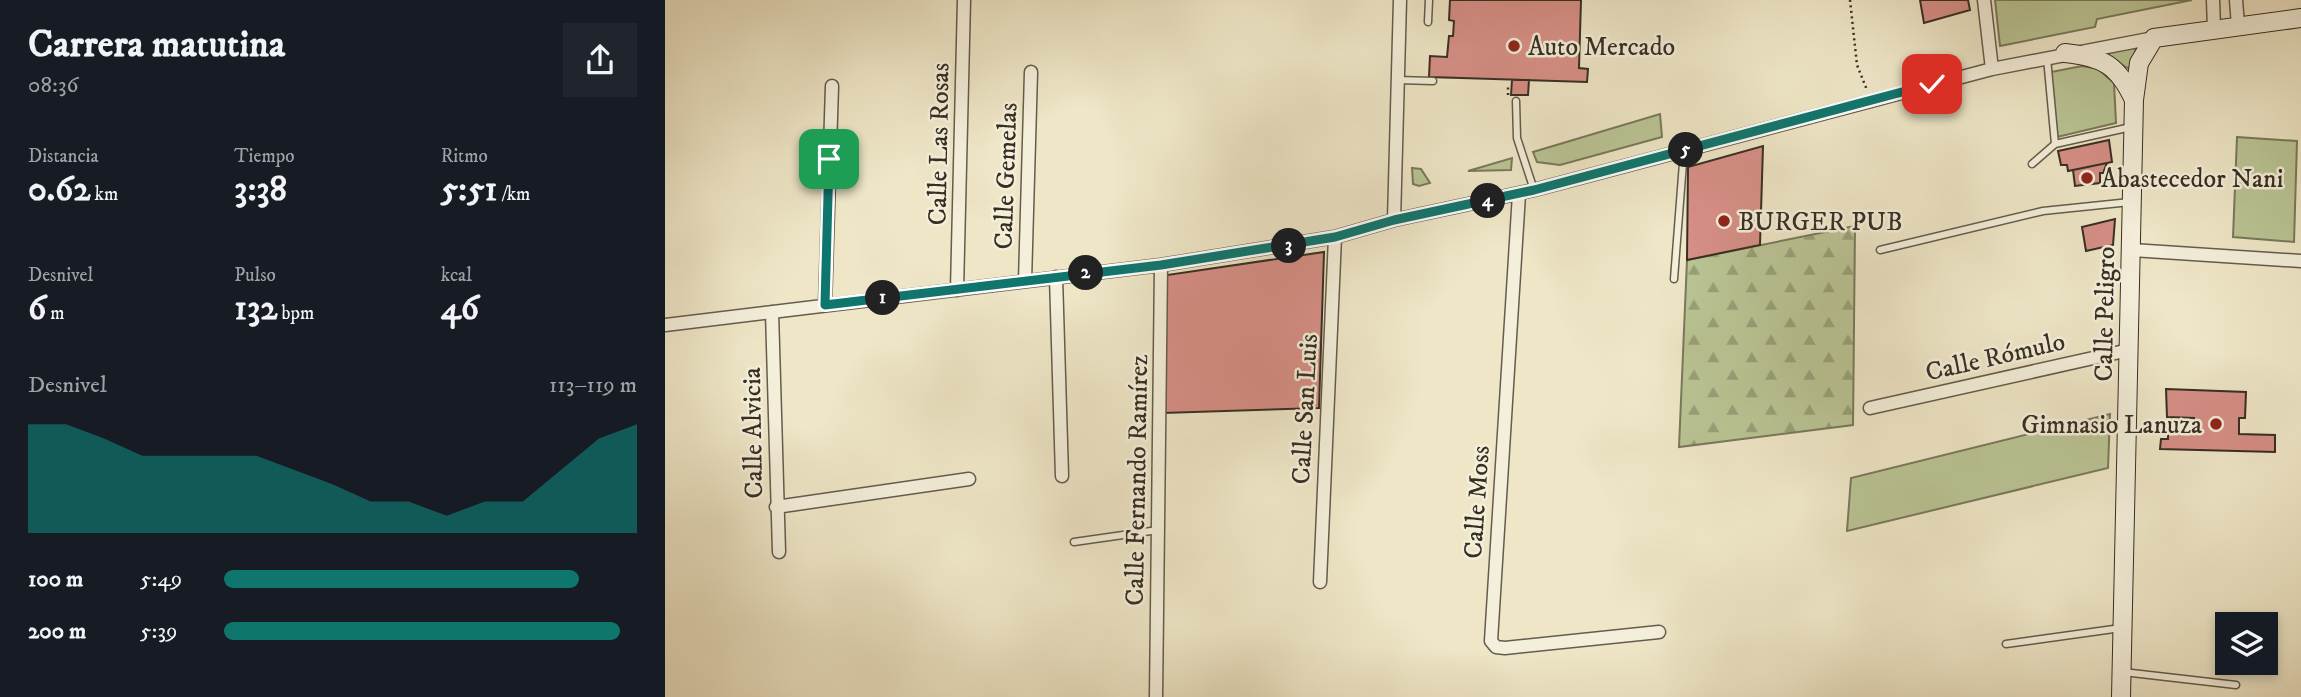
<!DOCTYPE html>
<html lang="es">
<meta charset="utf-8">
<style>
body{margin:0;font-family:"IM FELL DW Pica",serif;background:#20242c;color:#f1f3f6;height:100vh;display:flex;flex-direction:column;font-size:26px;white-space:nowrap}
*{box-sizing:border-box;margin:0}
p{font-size:23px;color:#9ea1a6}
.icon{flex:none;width:38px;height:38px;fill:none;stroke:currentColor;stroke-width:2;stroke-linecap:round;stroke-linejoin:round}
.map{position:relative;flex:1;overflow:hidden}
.drawer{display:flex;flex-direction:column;background:#171b24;width:665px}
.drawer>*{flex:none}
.controls{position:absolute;left:1550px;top:612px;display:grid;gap:14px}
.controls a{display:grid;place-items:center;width:63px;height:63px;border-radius:0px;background:#171b24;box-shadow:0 4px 10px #0003;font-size:35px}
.pin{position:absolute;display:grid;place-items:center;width:60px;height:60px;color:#fff;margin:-30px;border-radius:14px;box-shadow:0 4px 10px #0006}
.km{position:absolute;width:35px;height:35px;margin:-18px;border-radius:50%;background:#222;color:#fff;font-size:19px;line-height:35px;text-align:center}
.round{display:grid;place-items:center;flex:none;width:74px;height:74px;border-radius:0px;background:#20242c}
.head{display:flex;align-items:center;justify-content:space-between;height:119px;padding:0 28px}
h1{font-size:38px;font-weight:800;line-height:52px}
.figures{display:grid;grid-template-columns:repeat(3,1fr);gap:10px;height:119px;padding:7px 28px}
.figures div{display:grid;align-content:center}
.figures b{font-size:35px;font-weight:800}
.figures small{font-size:19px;font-weight:400}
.figures p{font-size:19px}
.chart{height:196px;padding:14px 28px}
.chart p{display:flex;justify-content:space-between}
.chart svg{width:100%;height:126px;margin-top:7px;fill:#0f766e;opacity:.7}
ul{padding:0 28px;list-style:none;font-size:23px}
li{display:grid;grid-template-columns:112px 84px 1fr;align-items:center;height:52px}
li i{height:18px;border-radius:9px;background:#0f766e}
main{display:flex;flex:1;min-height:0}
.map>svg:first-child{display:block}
</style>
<main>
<section class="drawer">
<div class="head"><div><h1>Carrera matutina</h1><p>08:36</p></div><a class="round"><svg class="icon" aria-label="share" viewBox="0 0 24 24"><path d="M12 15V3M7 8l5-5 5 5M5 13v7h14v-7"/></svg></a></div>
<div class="figures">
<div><p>Distancia</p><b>0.62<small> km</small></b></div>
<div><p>Tiempo</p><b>3:38</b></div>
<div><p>Ritmo</p><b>5:51<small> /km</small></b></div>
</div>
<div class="figures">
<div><p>Desnivel</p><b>6<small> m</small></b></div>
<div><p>Pulso</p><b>132<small> bpm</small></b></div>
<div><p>kcal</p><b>46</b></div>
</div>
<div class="chart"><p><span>Desnivel</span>113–119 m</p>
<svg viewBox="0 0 160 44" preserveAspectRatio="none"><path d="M0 44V6L10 6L20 11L30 17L40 17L50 17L60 17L70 22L80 27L90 33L100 33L110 38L120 33L130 33L140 22L150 11L160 6V44z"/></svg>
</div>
<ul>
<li><b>100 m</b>5:49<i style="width:86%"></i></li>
<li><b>200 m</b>5:39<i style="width:96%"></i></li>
</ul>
</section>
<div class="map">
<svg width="1636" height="697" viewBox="0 0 1636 697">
<defs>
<pattern id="forest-firs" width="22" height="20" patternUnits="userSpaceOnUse" patternTransform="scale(1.75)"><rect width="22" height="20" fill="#bac494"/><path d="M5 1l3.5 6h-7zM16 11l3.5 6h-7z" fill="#98a078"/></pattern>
</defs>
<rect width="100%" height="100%" fill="#eee6c7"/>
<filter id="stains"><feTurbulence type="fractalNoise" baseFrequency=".00286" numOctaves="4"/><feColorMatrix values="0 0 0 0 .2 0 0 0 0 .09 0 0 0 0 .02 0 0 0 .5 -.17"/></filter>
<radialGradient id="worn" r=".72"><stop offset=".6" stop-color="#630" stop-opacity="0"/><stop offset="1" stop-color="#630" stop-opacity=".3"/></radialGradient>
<!-- grass -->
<path fill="#bac494" stroke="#78795c" stroke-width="2" d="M1330,0H1527L1432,19L1430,27L1335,46Z
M1471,43L1469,66L1462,68L1435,49Z
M1417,66L1433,69L1449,83L1451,123L1392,137L1386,72Z
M995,114L997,137L895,165L872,162L868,152Z
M1572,137L1632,141L1629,242L1568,237Z
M847,158L846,170L803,171Z
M747,168L756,169L765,183L754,186L748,184Z
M1445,414L1443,468L1182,531L1186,478Z"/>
<!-- forest -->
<path fill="url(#forest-firs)" stroke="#78795c" stroke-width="2" d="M1190,226L1188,425L1014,447L1022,260Z"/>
<!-- building -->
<path fill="#d78f87" stroke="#362e23" stroke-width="2" d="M785,0H916L914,68L923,69L922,82L764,77L765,56L782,57L784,36H788L789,21L784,20Z
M1255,0H1303L1305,10L1259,23Z
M847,80H864L863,95H846Z
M1444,140L1447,162L1403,171L1402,165H1396L1393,151Z
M1098,146L1095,245L1022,260L1023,167Z
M1442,163L1438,173H1435V183L1410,186L1408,170Z
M1450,219L1448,245L1421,251L1417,227Z
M659,252L654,408L498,413L502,275Z
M1501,389L1581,392L1580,418H1574V434L1610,435V452L1495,449L1496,439H1503V430L1529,431V418L1502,417Z"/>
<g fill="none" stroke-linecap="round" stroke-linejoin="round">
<!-- lane casing -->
<g stroke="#645c4c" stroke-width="9">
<path id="lane" d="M763,22L764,0
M1382,58L1390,144L1466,127
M732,80L768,81
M851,101L852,138L869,190
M1367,164L1390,144
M1215,250L1378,211L1465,202
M1009,279L1019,150
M409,542L493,530
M1341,644L1456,628
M1458,672L1571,685"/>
</g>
<!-- street casing -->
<g stroke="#645c4c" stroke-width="15">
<path id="street" d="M1319,0L1327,69
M1548,0L1549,28
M1571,0L1573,25
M854,194L826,641L831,647L840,648L994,632
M729,220L735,0
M1467,250L1636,261
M391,277L397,476
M360,281L366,72
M292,290L299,0
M160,305L167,86
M107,312L114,552
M0,325L496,265L670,237L729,220L869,190L1327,69L1489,38
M1205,408L1464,350
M111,507L304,479
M655,582L670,237
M491,697L496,265"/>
</g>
<!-- secondary casing -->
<g stroke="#362e23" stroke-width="20">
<path id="secondary" d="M1400,53C1438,57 1453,65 1469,100
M1456,697L1469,100L1474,63L1489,38L1636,18"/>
</g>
<!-- path -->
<path stroke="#362e23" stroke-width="2.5" stroke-dasharray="2 3.5" stroke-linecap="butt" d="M1185,0L1192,65L1202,90
M843,95V84"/>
<!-- lane -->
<use href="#lane" stroke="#f4efdb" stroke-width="6"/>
<!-- street -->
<use href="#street" stroke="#f4efdb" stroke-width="12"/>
<!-- secondary -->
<use href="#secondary" stroke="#f4efdb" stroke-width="18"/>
</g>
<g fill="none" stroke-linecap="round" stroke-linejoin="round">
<!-- route casing -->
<g stroke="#fff" stroke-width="14">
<path id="route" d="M164,159L160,305L496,265L670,237L729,220L869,190L1267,84"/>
</g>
<!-- route -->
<use href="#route" stroke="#0f766e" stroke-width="9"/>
</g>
<!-- markers -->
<g fill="#8f2418" stroke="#f4efdb" stroke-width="2.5">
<circle cx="849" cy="46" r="7"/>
<circle cx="1422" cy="178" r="7"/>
<circle cx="1059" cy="221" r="7"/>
<circle cx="1551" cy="424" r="7"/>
</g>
<g text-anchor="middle" stroke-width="5" stroke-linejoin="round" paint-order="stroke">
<!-- poi labels -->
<g font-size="26" fill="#362e23" stroke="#f4efdb" text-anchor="start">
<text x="863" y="55">Auto Mercado</text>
<text x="1436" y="187">Abastecedor Nani</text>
<text x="1073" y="230">BURGER PUB</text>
<text x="1537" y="433" text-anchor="end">Gimnasio Lanuza</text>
</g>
<!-- street labels -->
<g font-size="26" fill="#362e23" stroke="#f4efdb">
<text transform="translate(273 144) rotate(-89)" y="9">Calle Las Rosas</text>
<text transform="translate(340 176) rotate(-88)" y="9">Calle Gemelas</text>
<text transform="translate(1439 314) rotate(-89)" y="9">Calle Peligro</text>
<text transform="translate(1330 356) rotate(-13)" y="9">Calle Rómulo</text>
<text transform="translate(639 409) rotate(-87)" y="9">Calle San Luis</text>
<text transform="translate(87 433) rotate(-91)" y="9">Calle Alvicia</text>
<text transform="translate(471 480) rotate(-89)" y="9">Calle Fernando Ramírez</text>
<text transform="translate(811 502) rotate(-86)" y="9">Calle Moss</text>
</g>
</g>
<rect width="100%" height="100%" filter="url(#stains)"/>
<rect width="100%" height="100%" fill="url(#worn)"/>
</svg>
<div class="controls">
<a><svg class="icon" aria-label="layers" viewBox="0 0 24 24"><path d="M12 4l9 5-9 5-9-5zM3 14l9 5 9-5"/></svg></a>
</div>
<div class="pin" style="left:164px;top:159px;background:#1e9e55"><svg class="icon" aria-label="arrive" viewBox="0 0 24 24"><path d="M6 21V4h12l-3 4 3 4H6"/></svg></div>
<div class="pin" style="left:1267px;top:84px;background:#d93025"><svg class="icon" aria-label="check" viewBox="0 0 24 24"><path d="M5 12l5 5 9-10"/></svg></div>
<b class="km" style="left:218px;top:298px">1</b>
<b class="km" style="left:421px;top:273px">2</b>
<b class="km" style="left:624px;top:246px">3</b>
<b class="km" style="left:823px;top:201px">4</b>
<b class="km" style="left:1021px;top:150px">5</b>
</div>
</main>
